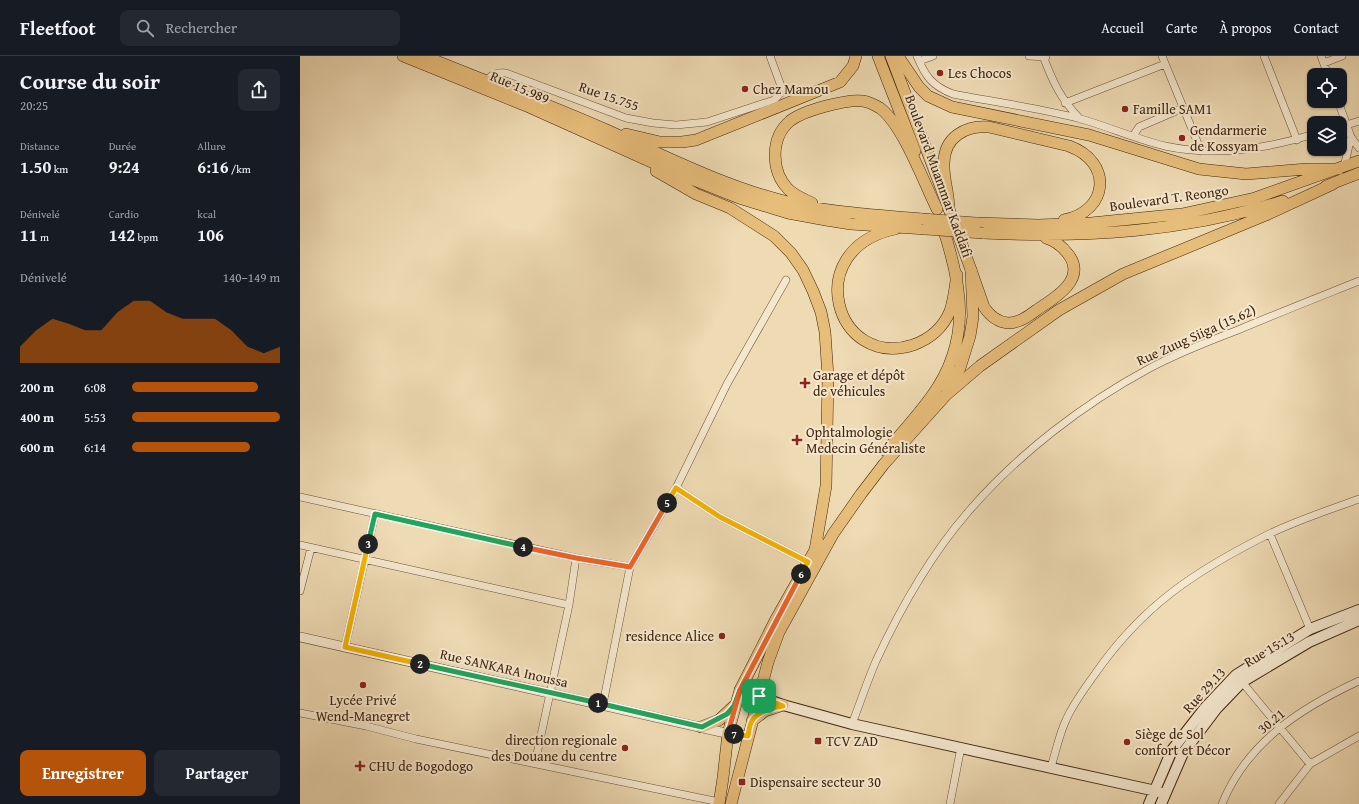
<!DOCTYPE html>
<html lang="fr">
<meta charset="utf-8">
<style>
body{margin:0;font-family:"Gentium Book Plus",serif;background:#242831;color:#f1f3f6;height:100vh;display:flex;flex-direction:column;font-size:15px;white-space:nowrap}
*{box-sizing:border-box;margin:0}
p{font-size:13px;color:#9ea1a6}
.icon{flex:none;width:22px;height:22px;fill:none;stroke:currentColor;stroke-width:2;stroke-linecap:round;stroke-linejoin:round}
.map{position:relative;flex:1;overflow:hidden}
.panel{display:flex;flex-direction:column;background:#171b24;width:300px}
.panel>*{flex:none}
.tools{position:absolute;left:1007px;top:12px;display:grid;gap:8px}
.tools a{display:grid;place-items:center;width:40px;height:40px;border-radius:8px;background:#171b24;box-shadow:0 1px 3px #0004;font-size:20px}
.pin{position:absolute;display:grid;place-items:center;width:34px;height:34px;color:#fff;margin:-17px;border-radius:8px;box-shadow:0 2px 6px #0006}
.km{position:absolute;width:20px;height:20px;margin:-10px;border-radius:50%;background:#222;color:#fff;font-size:11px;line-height:20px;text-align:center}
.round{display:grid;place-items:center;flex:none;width:42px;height:42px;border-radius:8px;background:#242831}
.overview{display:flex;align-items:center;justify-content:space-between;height:68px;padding:0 20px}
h1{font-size:22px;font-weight:700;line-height:30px}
.stats{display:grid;grid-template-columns:repeat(3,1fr);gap:6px;height:68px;padding:4px 20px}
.stats div{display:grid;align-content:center}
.stats b{font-size:17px;font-weight:700}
.stats small{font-size:11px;font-weight:400}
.stats p{font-size:11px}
.chart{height:112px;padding:8px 20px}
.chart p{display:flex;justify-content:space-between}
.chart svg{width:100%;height:72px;margin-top:4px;fill:#b45309;opacity:.7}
.primary-button{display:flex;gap:8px;margin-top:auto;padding:8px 20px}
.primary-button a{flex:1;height:46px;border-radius:8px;background:#b45309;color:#fff;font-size:16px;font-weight:700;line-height:46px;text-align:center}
.primary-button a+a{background:#242831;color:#f1f3f6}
ul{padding:0 20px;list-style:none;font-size:13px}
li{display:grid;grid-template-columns:64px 48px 1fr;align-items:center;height:30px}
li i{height:10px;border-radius:5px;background:#b45309}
header{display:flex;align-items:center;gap:24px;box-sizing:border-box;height:56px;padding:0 20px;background:#171b24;border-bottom:1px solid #363941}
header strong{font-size:19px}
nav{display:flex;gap:22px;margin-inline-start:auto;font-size:14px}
.search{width:280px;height:36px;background:#242831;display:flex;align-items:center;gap:10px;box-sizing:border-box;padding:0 14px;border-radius:8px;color:#9ea1a6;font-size:15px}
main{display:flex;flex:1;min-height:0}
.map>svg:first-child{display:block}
</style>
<header>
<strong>Fleetfoot</strong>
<div class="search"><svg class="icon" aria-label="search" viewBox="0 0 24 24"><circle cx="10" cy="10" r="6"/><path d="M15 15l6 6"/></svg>Rechercher</div>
<nav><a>Accueil</a><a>Carte</a><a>À propos</a><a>Contact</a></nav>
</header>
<main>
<section class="panel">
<div class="overview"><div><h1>Course du soir</h1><p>20:25</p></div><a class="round"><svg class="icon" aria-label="share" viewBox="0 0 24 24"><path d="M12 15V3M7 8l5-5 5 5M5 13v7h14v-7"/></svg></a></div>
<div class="stats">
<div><p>Distance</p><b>1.50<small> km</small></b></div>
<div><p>Durée</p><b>9:24</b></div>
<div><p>Allure</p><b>6:16<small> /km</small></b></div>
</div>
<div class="stats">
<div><p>Dénivelé</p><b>11<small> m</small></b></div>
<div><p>Cardio</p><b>142<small> bpm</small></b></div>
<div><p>kcal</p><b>106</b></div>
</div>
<div class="chart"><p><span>Dénivelé</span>140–149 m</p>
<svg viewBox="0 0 160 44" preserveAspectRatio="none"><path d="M0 44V34L10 24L20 17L30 20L40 24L50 24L60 13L70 6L80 6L90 13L100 17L110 17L120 17L130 24L140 34L150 38L160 34V44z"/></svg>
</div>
<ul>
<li><b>200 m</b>6:08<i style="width:85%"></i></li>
<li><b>400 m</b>5:53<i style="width:100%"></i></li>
<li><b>600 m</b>6:14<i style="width:80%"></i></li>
</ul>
<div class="primary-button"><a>Enregistrer</a><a>Partager</a></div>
</section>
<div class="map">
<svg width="1059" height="748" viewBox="0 0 1059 748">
<rect width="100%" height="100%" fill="#eedab3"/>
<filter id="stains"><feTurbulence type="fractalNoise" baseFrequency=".005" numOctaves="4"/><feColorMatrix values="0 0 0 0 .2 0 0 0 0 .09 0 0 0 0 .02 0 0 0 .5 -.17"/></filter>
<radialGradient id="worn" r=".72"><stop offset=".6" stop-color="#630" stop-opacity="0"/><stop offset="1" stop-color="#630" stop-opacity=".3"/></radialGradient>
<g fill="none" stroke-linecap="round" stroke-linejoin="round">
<!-- minor casing -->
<g stroke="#6c5236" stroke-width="8">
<path id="minor" d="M617,0C625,20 632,30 653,38C694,46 740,52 781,63C809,71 836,83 865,90C915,101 966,93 1014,78
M729,0L746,1
M743,0C753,26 760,42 780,63
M862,0L901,95
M964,0L997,84
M1021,0L1028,19
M619,5L633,0
M1024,7L1042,0
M186,25C192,18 197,16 206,17L326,62L353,67L376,69L407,66L474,44L480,38L481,30L470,0
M1038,45L1051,81L1059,92
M765,47L865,8
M1040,71L1059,65
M833,80L839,71L883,52
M1044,111L1051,81
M376,432L420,461L508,506
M0,441L276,502L330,511
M970,478L1010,573
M0,489L269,549
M0,535L11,492
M45,591L75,458
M942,626L1010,708
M303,648L330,511L376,432L427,328L486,224
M0,657L66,670L116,683L419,746
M552,668C560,647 567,626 576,605C600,553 630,500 668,456C718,398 783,348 850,312C878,297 909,285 938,274C978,257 1019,241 1059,225
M235,707L269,549L276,502
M751,711C756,695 759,679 766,664C773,648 784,633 795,618C842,550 895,515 969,478C998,464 1029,454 1059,443
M650,748L661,691
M922,748C947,686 1001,652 1059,625
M979,748L1010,708L1059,680"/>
</g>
<!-- tertiary casing -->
<g stroke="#6c5236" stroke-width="10">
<path id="tertiary" d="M0,581L421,676L448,680"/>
</g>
<!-- secondary casing -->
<g stroke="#41250c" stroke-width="12">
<path id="secondary" d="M440,634L483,649L552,668L865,737
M849,748L872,694L904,653L936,619L1010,573L1059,554
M861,748L883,697L917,652L942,626L1009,586L1059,564"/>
</g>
<!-- primary casing -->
<g stroke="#41250c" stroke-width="12">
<path id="primary" d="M578,0L615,95
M586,395C601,378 617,360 631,341C673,284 662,228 641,166
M452,665L465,655L483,649
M401,671L419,664L434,650
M419,748L423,722L428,677L440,634L476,563L519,487
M431,748L468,606L479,576L533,478L561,438L584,408L646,339L660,312L670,280L673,261L671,214L649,153L591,0"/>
</g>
<!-- trunk casing -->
<g stroke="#41250c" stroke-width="12">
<path id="trunk" d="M103,0L229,51L376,117L439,142L488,157L526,164L551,168L626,173
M124,0C185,25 248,48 309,75C369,102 428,132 492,147C534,157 579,159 622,163
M598,0L619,31L628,40L652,51L789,79L899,113L946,118L1007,113H1039
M326,78L360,86H382L396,84L540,26L553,10L556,0
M356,115L396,138L430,152L474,180L491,197L503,214L513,235L521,256L525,276L528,321L526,430L515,494
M1026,130L1059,117
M512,147C504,143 495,140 488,133C471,115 470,82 490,65C504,54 547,43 563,45C569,46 575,49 580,52C603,69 624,127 637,153
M649,153C649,137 643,122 644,107C644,81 666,69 689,71L769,90C813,106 809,155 764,164
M676,167L738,169L791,167L882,158L955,142L1059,105
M595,173C500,193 535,314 613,289C630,283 643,272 650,255C654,244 655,230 657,219
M683,177C786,182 884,176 983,145
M671,214L684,251C690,260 697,266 708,267C720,267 730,259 738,253C757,241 787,222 768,198C762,190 756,185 746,182
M646,339L680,310L759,254L823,218L966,159L1033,128"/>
</g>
<!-- minor -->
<use href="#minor" stroke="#f4e7ce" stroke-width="7"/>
<!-- tertiary -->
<use href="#tertiary" stroke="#f4e7ce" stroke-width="9"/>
<!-- secondary -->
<use href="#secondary" stroke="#f4e7ce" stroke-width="10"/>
<!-- primary -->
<use href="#primary" stroke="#e7bd7a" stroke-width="11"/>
<!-- trunk -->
<use href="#trunk" stroke="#e7bd7a" stroke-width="11"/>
<!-- trunk-bridge casing -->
<g stroke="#41250c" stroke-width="12" stroke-linecap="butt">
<path id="trunk-bridge" d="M622,163L676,167
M626,173L683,177"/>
</g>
<!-- trunk-bridge -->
<use href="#trunk-bridge" stroke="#e7bd7a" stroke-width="11"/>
</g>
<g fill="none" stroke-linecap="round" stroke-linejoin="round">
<!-- split-1 casing -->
<g stroke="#fff" stroke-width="8">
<path id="split-1" d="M298,647L402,671L427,658L434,650L440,634L459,640"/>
</g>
<!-- split-2 casing -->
<g stroke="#fff" stroke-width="8">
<path id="split-2" d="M120,608L298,647"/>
</g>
<!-- split-3 casing -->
<g stroke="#fff" stroke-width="8">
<path id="split-3" d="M68,488L45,591L120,608"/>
</g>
<!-- split-4 casing -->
<g stroke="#fff" stroke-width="8">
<path id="split-4" d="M68,488L75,458L223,491"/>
</g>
<!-- split-5 casing -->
<g stroke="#fff" stroke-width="8">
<path id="split-5" d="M223,491L276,502L330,511L367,447"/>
</g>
<!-- split-6 casing -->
<g stroke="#fff" stroke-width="8">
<path id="split-6" d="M367,447L376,432L420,461L508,506L501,518"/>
</g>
<!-- split-7 casing -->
<g stroke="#fff" stroke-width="8">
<path id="split-7" d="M434,678L428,677L440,634L501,518"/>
</g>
<!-- split-8 casing -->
<g stroke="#fff" stroke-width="8">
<path id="split-8" d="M434,678L448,680C449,676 449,669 452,665C457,655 473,652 483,650L459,640"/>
</g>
<!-- split-1 -->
<use href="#split-1" stroke="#22a559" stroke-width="5"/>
<!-- split-2 -->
<use href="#split-2" stroke="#22a559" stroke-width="5"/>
<!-- split-3 -->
<use href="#split-3" stroke="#f5b400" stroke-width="5"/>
<!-- split-4 -->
<use href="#split-4" stroke="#22a559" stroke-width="5"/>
<!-- split-5 -->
<use href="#split-5" stroke="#f0652b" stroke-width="5"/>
<!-- split-6 -->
<use href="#split-6" stroke="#f5b400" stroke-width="5"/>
<!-- split-7 -->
<use href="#split-7" stroke="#f0652b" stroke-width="5"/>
<!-- split-8 -->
<use href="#split-8" stroke="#f5b400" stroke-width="5"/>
</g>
<!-- markers -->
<g fill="#8f2418" stroke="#f4e7ce" stroke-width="1.5">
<circle cx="640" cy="17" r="4"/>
<circle cx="445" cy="33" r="4"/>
<circle cx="825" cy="53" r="4"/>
<circle cx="882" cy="82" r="4"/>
<path d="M503 321h4v4h4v4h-4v4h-4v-4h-4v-4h4z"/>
<path d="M495 378h4v4h4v4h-4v4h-4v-4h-4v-4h4z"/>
<circle cx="422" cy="580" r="4"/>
<circle cx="63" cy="629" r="4"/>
<rect x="514" y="681" width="8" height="8" rx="2"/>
<circle cx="827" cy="686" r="4"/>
<circle cx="325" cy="692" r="4"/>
<path d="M58 704h4v4h4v4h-4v4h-4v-4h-4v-4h4z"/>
<rect x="438" y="722" width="8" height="8" rx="2"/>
</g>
<g text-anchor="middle" stroke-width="4" stroke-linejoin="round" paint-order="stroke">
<!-- poi labels -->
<g font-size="14" fill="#41250c" stroke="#f4e7ce" text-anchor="start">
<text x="648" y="22">Les Chocos</text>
<text x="453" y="38">Chez Mamou</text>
<text x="833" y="58">Famille SAM1</text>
<text x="890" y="79">Gendarmerie<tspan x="890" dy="16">de Kossyam</tspan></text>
<text x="513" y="324">Garage et dépôt<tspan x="513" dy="16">de véhicules</tspan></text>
<text x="506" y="381">Ophtalmologie<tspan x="506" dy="16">Medecin Généraliste</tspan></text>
<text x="414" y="585" text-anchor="end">residence Alice</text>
<text x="63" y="649" text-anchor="middle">Lycée Privé<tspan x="63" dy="16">Wend-Manegret</tspan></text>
<text x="835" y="683">Siège de Sol<tspan x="835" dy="16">confort et Décor</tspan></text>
<text x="317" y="689" text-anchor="end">direction regionale<tspan x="317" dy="16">des Douane du centre</tspan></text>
<text x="526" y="690">TCV ZAD</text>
<text x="69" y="715">CHU de Bogodogo</text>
<text x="450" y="731">Dispensaire secteur 30</text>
</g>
<!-- street labels -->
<g font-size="14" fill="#41250c" stroke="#f4e7ce">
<text transform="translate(220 31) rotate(23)" y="5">Rue 15.989</text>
<text transform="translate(309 40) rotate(19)" y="5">Rue 15.755</text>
<text transform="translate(639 120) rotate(70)" y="5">Boulevard Muammar Kaddafi</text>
<text transform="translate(869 142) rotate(-8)" y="5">Boulevard T. Reongo</text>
<text transform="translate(896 279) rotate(-24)" y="5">Rue Zuug Siiga (15.62)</text>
<text transform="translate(969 593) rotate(-31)" y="5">Rue 15.13</text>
<text transform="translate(204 612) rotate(13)" y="5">Rue SANKARA Inoussa</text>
<text transform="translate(904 634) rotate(-48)" y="5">Rue 29.13</text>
<text transform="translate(971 665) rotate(-40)" y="5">30.21</text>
</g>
</g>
<rect width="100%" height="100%" filter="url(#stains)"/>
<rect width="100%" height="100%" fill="url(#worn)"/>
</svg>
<div class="tools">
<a><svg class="icon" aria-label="locate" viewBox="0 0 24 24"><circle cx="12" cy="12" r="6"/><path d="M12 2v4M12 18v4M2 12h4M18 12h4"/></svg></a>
<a><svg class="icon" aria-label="layers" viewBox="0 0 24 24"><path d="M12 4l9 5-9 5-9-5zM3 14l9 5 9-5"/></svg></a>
</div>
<div class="pin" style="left:459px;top:640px;background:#1e9e55"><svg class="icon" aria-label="arrive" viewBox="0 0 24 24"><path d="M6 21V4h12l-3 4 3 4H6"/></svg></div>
<b class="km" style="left:298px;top:647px">1</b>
<b class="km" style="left:120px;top:608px">2</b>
<b class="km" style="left:68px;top:488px">3</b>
<b class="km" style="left:223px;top:491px">4</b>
<b class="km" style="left:367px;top:447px">5</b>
<b class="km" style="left:501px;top:518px">6</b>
<b class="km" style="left:434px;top:678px">7</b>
</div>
</main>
